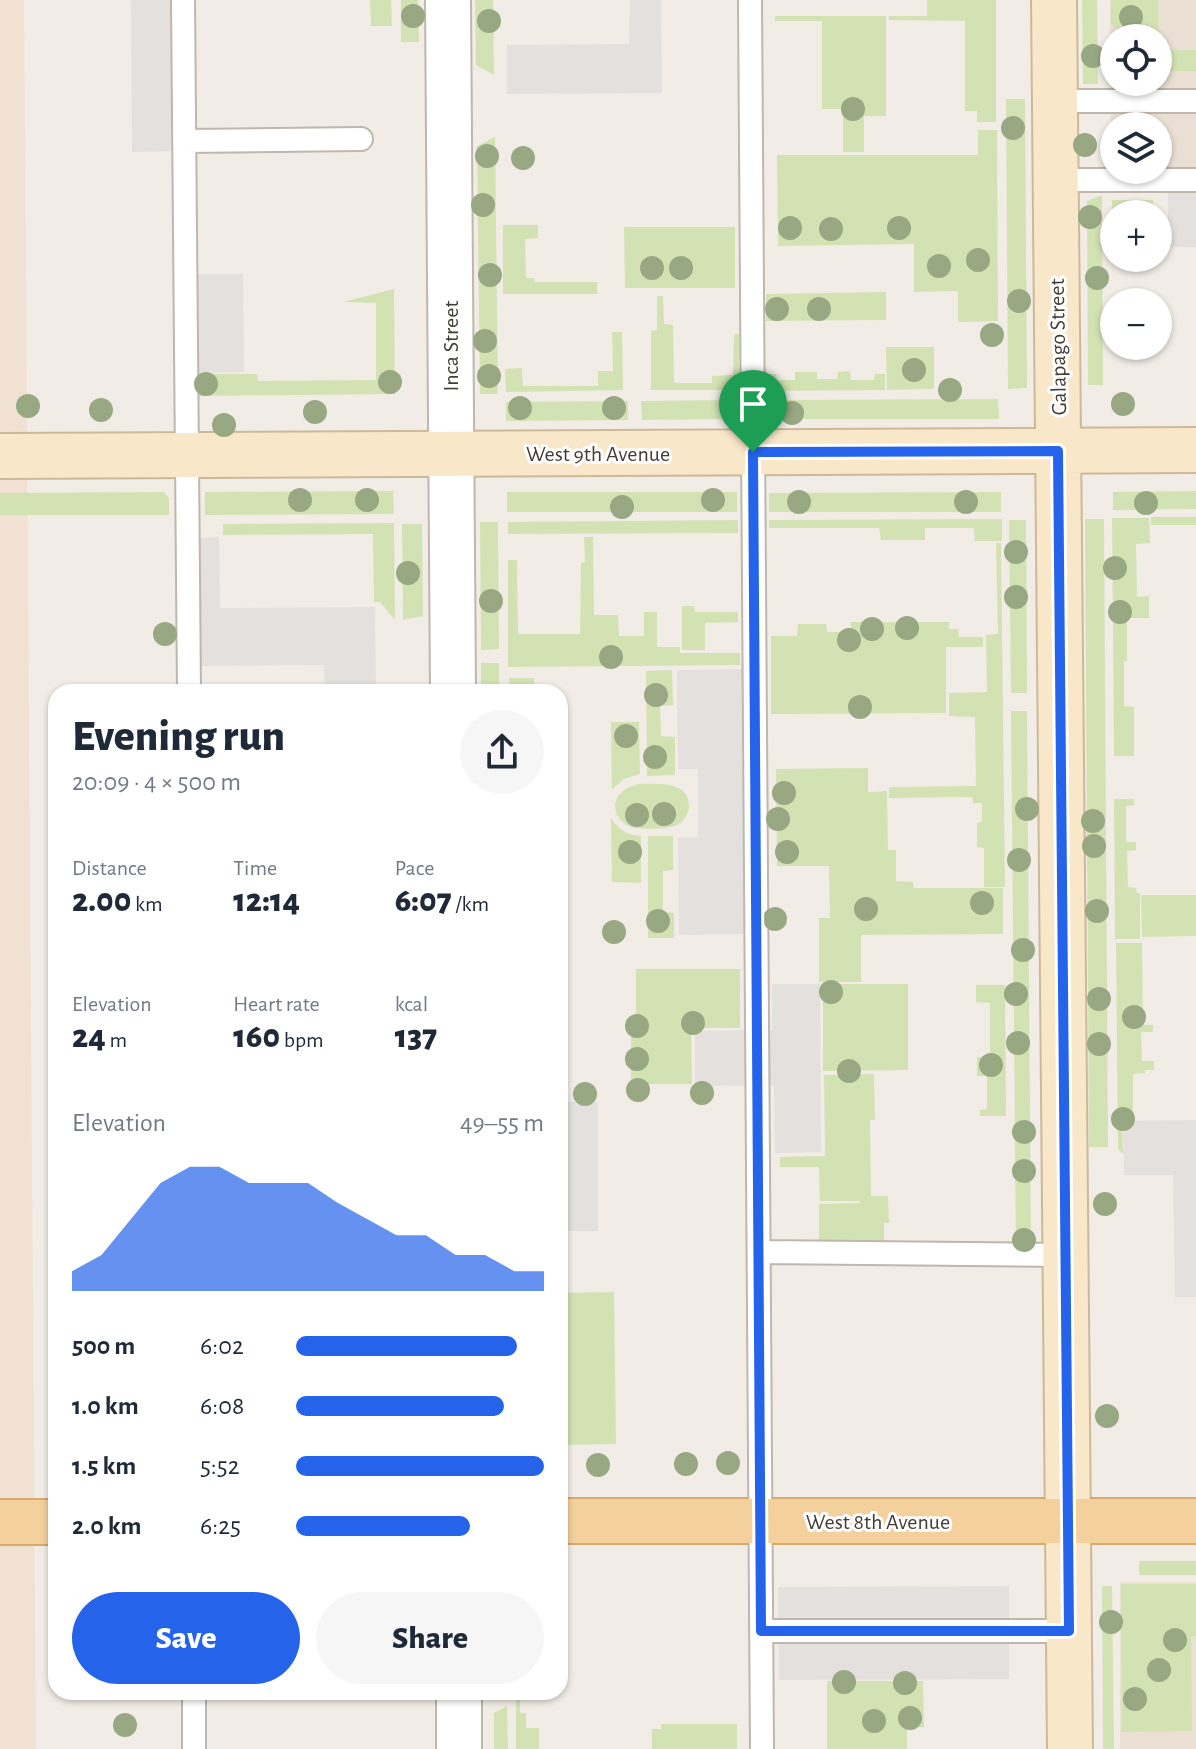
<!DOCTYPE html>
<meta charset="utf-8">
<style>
body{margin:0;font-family:"Alegreya Sans",sans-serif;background:#f6f6f7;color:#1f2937;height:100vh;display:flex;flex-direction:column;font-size:30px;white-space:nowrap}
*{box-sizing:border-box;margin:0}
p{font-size:26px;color:#747a83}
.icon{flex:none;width:44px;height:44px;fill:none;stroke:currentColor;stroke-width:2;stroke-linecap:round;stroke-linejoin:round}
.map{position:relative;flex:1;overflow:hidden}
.panel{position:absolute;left:48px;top:684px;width:520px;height:1016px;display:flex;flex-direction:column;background:#fff;border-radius:24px;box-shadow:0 2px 6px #0004}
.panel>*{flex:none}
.fabs{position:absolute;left:1100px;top:24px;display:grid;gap:16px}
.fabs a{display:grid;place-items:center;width:72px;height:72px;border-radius:50%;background:#fff;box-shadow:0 2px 6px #0004;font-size:40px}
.pin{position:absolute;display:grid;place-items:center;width:68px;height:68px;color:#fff;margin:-82px -34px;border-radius:50% 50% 50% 0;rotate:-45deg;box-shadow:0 0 8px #0007}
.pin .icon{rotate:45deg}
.round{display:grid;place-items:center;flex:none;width:84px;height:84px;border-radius:42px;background:#f6f6f7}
.summary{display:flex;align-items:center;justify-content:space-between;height:136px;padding:0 24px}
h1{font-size:44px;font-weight:800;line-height:60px}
.stats{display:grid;grid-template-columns:repeat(3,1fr);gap:12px;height:136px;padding:8px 24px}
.stats div{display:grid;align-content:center}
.stats b{font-size:34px;font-weight:800}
.stats small{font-size:22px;font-weight:400}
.stats p{font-size:22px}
.chart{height:224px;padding:16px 24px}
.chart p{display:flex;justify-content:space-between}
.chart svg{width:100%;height:144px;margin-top:8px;fill:#2563eb;opacity:.7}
.cta{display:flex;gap:16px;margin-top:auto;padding:16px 24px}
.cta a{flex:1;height:92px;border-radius:48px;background:#2563eb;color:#fff;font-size:32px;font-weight:800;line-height:92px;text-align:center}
.cta a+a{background:#f6f6f7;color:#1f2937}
ul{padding:0 24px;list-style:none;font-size:26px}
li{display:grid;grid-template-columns:128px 96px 1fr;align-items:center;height:60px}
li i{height:20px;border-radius:10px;background:#2563eb}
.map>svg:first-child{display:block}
</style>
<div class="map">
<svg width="1196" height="1749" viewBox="0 0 1196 1749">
<rect width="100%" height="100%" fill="#f1ede6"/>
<!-- commercial -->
<path fill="#f1e1d3" d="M0,0H24L36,1749H0Z"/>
<!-- education -->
<path fill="#e9dfd2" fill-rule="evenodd" d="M1110,0H1196V170H1158V126H1114V170H1111ZM1114,38H1158V82H1114Z
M1120,1582H1196V1749H1120Z"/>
<!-- green -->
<path fill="#d3e2b3" d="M370,0H391L392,26H371Z
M401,0H418L419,42H401Z
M475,0H493L494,75L476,65Z
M927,0H996V122H977V111H965V21L889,20V16H927Z
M1082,0H1097L1098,84H1083Z
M1111,0H1158L1159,50H1196V71H1162L1158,68V38H1126L1111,24Z
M775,16H886V116H864V152H843V109H822V21H775Z
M1006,99H1025L1027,388L1008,389Z
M978,130H997L998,321L958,322V291L914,292V244L778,246L777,155H978Z
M495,137L498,394H480L477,146Z
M1102,195L1103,385H1088L1087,201Z
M1112,200H1153V214H1114V251H1112Z
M503,225H538V238L525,239L526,278H534V282H597V294H503Z
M624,227H735V288H625Z
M394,289L395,394L192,396V374H257L258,381L376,380V303L343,302Z
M886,292V320L766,321V294Z
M657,296H663L664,324L673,325L674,383H712V376L733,375L734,334H739V390H651V331L657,330Z
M612,332H622L623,390L506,392L505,369L522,368L523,386H598V371H613Z
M886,347H934V389L887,390Z
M850,371L851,380H874L875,374H885V390L767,391V374H776L777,380H795V372H817V379H837L838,372Z
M998,399L999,419H770V400Z
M741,400V406L732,419L642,420L641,401Z
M628,401V420L506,421V402Z
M393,491L394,514L205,515V492Z
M1196,491V509L1113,510V492Z
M164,492L169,498V515H0V493Z
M507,492H737V512H507Z
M1001,492V512H769V493Z
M1151,517H1196V525H1151Z
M1112,518H1149L1150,543L1136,544L1137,597L1149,596V618H1127V661H1124V706L1134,707V756H1114Z
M1002,519V541H975L974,528H925V540H881L879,528H769V520Z
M1085,519H1104L1108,1147H1089Z
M738,520V533L508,534V522Z
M1009,520H1026L1027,693H1011Z
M480,522H498L499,649L481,650Z
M394,523L395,620L380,602H374L373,534L223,535V524Z
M402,524H422L423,616L403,620Z
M584,537H593L594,615H618L619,636H644V612H657V647H680V653H740V665L508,667V560H517L518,634H580L581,563L585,562Z
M996,543H1001L1005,887H984V848L977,847V823L982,822V803H973L972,797L889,798V787L976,786L975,717L949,716V693L987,692L986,635L998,634Z
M682,606H694L695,612H738V622L705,623V650H682Z
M851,622H949V629H958L959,637H983V647H946V713L771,714V636H797L798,624H826L827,632H851Z
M481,663H499V692H481Z
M672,670L673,705L660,706L661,736L675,737V775L647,776L646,671Z
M509,678H534V692H510Z
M1011,711H1027L1031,1248L1016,1247Z
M611,722H639L640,774L624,779L612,789Z
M868,768V792L887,791L888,850H896V881L913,882L914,888H1003V934L861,935V982H819V918H830L829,866H777L776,769Z
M639,784C657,784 689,780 689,807C688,814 685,819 680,823C672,830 641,830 631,827C625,825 620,820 617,815C610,798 624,787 639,784Z
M1114,799H1134V805L1126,806V842H1136V850L1127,851L1128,887L1136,888L1137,893H1140V939H1115Z
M611,818C619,830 627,835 641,836V883L612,882Z
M648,836H673V870L663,871V912L674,913V938H648Z
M1141,895H1196V936L1142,937Z
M1116,943H1142L1143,1025H1153V1032H1141L1142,1061H1154V1070H1145V1073L1133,1074V1118L1122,1119L1123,1154L1118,1149Z
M636,969H740V1028H691L692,1084H631V1033H636Z
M823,984H908V1070L823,1071Z
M976,985H1005L1006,1116H980V1110L987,1109V1076H977V1057H990V1003L976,1002Z
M874,1074L875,1120H870L871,1196H888L889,1223H884V1244L819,1248V1204L860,1203V1201H820L819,1167H780V1157L825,1156L824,1075Z
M614,1292L616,1444L560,1445V1293Z
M1139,1561H1196V1575H1139Z
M1121,1584H1196V1636L1191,1637L1192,1731L1122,1732Z
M1102,1586H1112L1114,1749H1103Z
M827,1681H923L924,1727L907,1728V1749H827Z
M516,1692H520V1713H526V1728H539V1749H516Z
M507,1706L508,1749H494V1713Z
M661,1724H737V1749H652V1729H661Z"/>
<!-- parking -->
<path fill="#e3e0de" d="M131,0H188L190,151L132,152Z
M630,0H661L662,93L507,94V45L629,44Z
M1196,175V247H1168V176Z
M183,274H243L244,372L184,373Z
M219,537L220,608L375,607L376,692H325L324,665L198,666L197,538Z
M747,669L749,934L679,935L678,838L698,837V769H678L677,670Z
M772,984H820L821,1152L775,1153L774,1085L695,1086V1031L772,1030Z
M560,1102H598V1231H560Z
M1196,1120V1297H1175L1173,1175H1124L1123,1121Z
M1009,1586V1679L779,1680L778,1587Z"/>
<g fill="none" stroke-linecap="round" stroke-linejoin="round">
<!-- lane casing -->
<g stroke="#bfb6ad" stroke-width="26">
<path id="lane" d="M183,0L189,692
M750,0L762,1749
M1055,101H1196
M185,141L361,139
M1055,180H1196
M759,1252L1065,1255
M761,1631H1069
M194,1692V1749"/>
</g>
<!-- street casing -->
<g stroke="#bfb6ad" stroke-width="48">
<path id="street" d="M448,0L453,692
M459,1692V1749"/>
</g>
<!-- secondary casing -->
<g stroke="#ccb99a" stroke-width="48">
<path id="secondary" d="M1054,0L1070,1749
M0,456L1196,450"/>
</g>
<!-- primary casing -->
<g stroke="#d7aa6f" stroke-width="48">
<path id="primary" d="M560,1521H1196
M0,1522H56"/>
</g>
<!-- lane -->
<use href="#lane" stroke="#fff" stroke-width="22"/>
<!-- street -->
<use href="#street" stroke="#fff" stroke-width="44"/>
<!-- secondary -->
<use href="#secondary" stroke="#f9e7c9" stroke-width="44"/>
<!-- primary -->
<use href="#primary" stroke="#f4d09d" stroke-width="44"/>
</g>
<!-- trees -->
<g fill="#98a882">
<circle cx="413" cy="16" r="12"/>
<circle cx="1131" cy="17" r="12"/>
<circle cx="489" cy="21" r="12"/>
<circle cx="1093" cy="56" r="12"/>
<circle cx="853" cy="109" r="12"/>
<circle cx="1013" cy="128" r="12"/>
<circle cx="1085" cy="145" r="12"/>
<circle cx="487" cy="156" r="12"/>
<circle cx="523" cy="158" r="12"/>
<circle cx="483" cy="205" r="12"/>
<circle cx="1090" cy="217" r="12"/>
<circle cx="790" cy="228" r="12"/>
<circle cx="899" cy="228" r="12"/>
<circle cx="831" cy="229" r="12"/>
<circle cx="978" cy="260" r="12"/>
<circle cx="939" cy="266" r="12"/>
<circle cx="652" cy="268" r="12"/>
<circle cx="681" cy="268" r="12"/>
<circle cx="490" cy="275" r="12"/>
<circle cx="1097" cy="278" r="12"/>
<circle cx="1019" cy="301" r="12"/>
<circle cx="777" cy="309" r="12"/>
<circle cx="819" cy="309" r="12"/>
<circle cx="992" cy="335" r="12"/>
<circle cx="485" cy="341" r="12"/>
<circle cx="914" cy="370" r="12"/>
<circle cx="489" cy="376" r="12"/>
<circle cx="390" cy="382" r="12"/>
<circle cx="206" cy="384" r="12"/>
<circle cx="950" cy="390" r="12"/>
<circle cx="1123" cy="404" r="12"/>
<circle cx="28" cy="406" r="12"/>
<circle cx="520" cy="408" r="12"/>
<circle cx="614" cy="408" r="12"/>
<circle cx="101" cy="410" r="12"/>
<circle cx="315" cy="412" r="12"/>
<circle cx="792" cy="413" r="12"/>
<circle cx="224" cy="425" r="12"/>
<circle cx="300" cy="500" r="12"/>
<circle cx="367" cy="500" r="12"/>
<circle cx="713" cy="500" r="12"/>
<circle cx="799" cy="502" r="12"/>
<circle cx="966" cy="502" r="12"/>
<circle cx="1146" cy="503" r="12"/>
<circle cx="622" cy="507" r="12"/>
<circle cx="1016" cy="552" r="12"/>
<circle cx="1115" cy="568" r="12"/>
<circle cx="408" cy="573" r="12"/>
<circle cx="1016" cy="597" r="12"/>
<circle cx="491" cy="601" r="12"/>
<circle cx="1120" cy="612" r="12"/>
<circle cx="907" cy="628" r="12"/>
<circle cx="872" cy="629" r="12"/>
<circle cx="165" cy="634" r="12"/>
<circle cx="849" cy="640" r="12"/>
<circle cx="611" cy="657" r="12"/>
<circle cx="656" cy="695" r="12"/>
<circle cx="860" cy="707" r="12"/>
<circle cx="626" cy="736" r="12"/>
<circle cx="655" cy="757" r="12"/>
<circle cx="784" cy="793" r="12"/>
<circle cx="1027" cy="809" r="12"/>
<circle cx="664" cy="814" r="12"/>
<circle cx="637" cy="815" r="12"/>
<circle cx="778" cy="819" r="12"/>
<circle cx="1093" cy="821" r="12"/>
<circle cx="1094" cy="846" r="12"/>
<circle cx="630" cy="852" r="12"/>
<circle cx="787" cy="852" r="12"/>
<circle cx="1019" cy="860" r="12"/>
<circle cx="982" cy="903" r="12"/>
<circle cx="866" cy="909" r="12"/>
<circle cx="1097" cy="911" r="12"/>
<circle cx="775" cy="919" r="12"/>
<circle cx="658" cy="921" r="12"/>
<circle cx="614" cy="932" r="12"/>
<circle cx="1023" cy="950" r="12"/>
<circle cx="831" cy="992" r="12"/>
<circle cx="1016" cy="994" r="12"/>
<circle cx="1099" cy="999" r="12"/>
<circle cx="1134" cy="1017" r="12"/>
<circle cx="693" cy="1023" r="12"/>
<circle cx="637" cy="1026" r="12"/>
<circle cx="1018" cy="1043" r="12"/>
<circle cx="1099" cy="1044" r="12"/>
<circle cx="637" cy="1059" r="12"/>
<circle cx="991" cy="1065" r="12"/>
<circle cx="849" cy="1071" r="12"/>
<circle cx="638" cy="1090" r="12"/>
<circle cx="702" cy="1093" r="12"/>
<circle cx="585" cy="1094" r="12"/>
<circle cx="1123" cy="1119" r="12"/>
<circle cx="1024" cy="1132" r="12"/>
<circle cx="1024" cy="1171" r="12"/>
<circle cx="1105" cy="1204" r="12"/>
<circle cx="1024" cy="1240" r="12"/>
<circle cx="1107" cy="1416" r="12"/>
<circle cx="728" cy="1463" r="12"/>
<circle cx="686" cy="1464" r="12"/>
<circle cx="598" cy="1465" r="12"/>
<circle cx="1111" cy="1622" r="12"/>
<circle cx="1175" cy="1640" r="12"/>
<circle cx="1159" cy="1670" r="12"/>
<circle cx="844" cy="1682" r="12"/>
<circle cx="905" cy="1683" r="12"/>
<circle cx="1135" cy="1699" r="12"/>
<circle cx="910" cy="1718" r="12"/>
<circle cx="874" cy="1721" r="12"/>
<circle cx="125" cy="1725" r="12"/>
</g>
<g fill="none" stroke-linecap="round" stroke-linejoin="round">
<!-- route casing -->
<g stroke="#fff" stroke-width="16">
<path id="route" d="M1058,451L1069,1631H761L753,452Z"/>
</g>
<!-- route -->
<use href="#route" stroke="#2563eb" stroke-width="10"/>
</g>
<g text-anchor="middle" stroke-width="6" stroke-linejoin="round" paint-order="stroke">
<!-- street labels -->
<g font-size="22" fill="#433d36" stroke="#fff">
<text transform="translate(450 346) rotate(-90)" y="8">Inca Street</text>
<text transform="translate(1057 347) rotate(-91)" y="8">Galapago Street</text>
<text x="598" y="461">West 9th Avenue</text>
<text x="878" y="1529">West 8th Avenue</text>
</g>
</g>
</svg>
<div class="fabs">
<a><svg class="icon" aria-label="locate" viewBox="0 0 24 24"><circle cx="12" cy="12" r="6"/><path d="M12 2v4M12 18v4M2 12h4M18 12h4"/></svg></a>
<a><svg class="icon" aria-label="layers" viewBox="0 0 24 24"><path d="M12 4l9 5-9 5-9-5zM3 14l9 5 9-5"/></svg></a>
<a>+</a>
<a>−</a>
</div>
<div class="pin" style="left:753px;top:452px;background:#1e9e55"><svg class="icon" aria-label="arrive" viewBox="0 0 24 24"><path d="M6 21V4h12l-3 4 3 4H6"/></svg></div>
<section class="panel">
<div class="summary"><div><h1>Evening run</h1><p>20:09 · 4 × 500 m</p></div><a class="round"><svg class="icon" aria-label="share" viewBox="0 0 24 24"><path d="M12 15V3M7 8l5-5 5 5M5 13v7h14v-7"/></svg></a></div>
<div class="stats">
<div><p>Distance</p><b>2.00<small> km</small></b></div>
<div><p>Time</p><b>12:14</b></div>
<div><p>Pace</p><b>6:07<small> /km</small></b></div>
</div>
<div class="stats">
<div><p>Elevation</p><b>24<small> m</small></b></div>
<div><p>Heart rate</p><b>160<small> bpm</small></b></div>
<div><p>kcal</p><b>137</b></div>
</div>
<div class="chart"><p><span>Elevation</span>49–55 m</p>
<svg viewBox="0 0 160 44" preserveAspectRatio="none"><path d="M0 44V38L10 33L20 22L30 11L40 6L50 6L60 11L70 11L80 11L90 17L100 22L110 27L120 27L130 33L140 33L150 38L160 38V44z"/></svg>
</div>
<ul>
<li><b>500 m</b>6:02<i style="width:89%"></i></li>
<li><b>1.0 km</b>6:08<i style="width:84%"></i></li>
<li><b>1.5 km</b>5:52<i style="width:100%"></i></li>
<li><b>2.0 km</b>6:25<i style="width:70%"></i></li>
</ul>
<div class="cta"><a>Save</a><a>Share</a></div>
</section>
</div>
